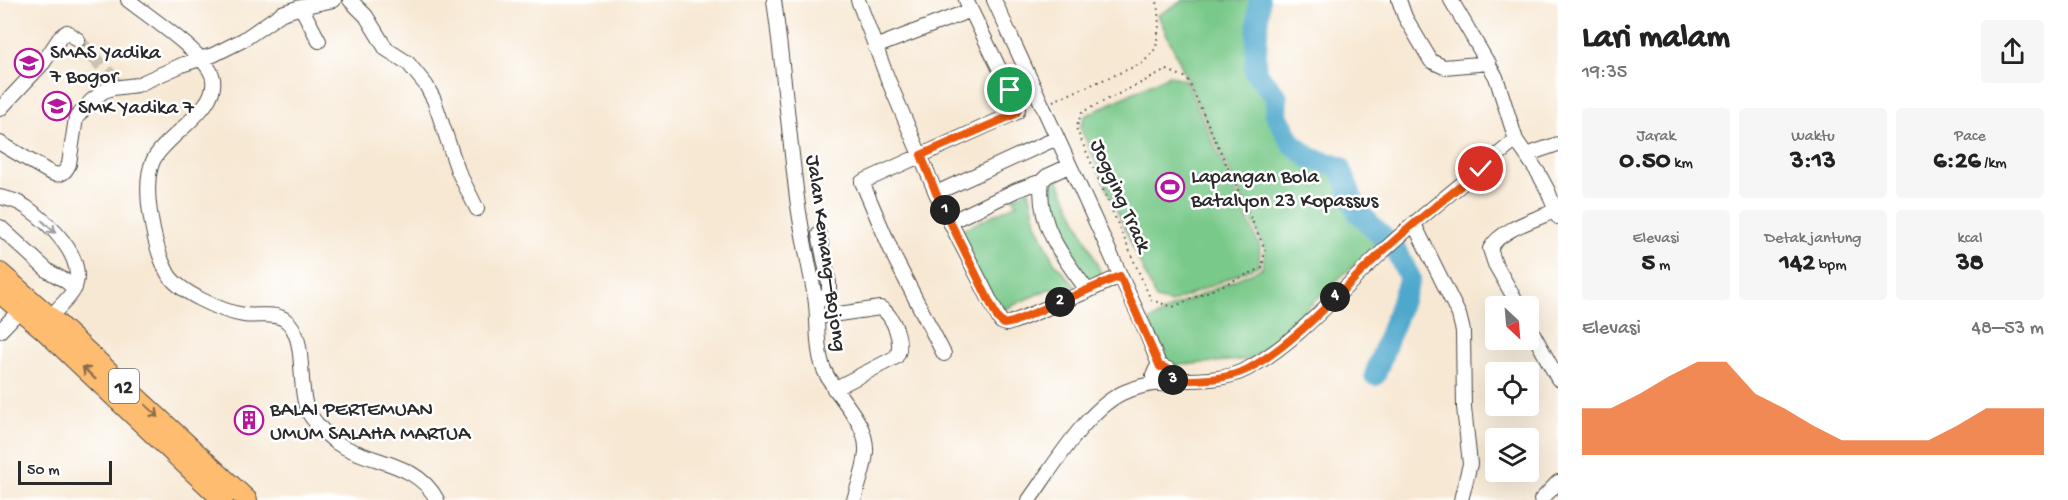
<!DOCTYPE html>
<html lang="id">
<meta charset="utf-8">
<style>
body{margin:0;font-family:"Gochi Hand",sans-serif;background:#f6f6f6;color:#222;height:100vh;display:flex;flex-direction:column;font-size:22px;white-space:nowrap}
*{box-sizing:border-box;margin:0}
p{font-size:20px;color:#767676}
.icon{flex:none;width:33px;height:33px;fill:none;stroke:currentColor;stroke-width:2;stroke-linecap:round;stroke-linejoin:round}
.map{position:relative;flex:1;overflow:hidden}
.sheet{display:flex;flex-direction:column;background:#fff;width:510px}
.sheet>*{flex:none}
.needle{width:39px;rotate:154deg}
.fabs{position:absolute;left:1485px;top:296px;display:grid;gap:12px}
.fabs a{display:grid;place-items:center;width:54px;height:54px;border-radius:6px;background:#fff;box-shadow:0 6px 24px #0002;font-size:30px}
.scale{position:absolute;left:18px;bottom:15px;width:94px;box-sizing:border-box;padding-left:6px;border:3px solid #2b2b2b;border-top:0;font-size:16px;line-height:21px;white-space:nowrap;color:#2b2b2b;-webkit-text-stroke:4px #fff;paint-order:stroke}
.pin{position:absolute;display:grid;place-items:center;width:51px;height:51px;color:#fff;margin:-26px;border:3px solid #fff;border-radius:50%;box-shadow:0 2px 6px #0007}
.km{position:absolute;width:30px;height:30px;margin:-15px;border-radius:50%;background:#222;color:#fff;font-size:16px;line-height:30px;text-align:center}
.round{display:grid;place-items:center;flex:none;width:63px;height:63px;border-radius:6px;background:#f6f6f6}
.headline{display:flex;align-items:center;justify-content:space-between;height:102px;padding:0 24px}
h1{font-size:33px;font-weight:700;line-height:45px}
.metrics{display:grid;grid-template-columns:repeat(3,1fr);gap:9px;height:102px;padding:6px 24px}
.metrics div{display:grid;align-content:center;border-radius:6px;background:#f6f6f6;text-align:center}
.metrics b{font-size:26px;font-weight:700}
.metrics small{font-size:16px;font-weight:400}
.metrics p{font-size:16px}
.chart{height:168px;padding:12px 24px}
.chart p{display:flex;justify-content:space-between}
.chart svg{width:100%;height:108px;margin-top:6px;fill:#ea580c;opacity:.7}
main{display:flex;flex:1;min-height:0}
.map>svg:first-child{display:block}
</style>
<main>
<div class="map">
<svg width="1558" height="500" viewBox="0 0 1558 500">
<rect width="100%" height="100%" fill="#fff"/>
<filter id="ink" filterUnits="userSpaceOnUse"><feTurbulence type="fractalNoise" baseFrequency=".0167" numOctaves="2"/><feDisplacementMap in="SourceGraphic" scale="12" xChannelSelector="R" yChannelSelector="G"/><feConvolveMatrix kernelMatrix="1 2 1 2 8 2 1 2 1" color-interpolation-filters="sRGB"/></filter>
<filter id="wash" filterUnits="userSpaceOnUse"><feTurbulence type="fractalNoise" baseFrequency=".008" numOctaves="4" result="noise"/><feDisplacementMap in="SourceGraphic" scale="24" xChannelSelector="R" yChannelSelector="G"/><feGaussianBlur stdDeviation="1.35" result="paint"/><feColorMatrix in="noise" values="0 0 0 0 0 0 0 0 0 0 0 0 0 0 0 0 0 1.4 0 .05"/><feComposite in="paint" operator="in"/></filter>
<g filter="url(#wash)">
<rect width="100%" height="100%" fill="#f7e8d3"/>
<!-- green -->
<path fill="#79c98a" stroke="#527a5a" stroke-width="1.5" d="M1184,0H1252L1247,76L1270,101L1268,120L1287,149L1304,164L1336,171C1346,208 1354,215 1380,241L1251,359L1169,366L1146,323L1173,307L1262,268L1265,249L1158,15Z
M1169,75L1185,80L1260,247L1259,265L1171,303L1156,299L1080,127L1085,116Z
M1057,177L1102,275L1084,282L1060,255L1039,186Z
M1029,190L1036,223L1054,262L1076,287L1059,295L1051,288L992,315L955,233L1017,204L1013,197Z"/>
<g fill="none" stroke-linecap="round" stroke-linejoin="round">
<!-- river -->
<path stroke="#4ea8cc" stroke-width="22" d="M1259,0L1255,72L1277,97L1276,114L1292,143L1310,158L1340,167L1357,211L1395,249L1410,278L1375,375"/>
</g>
</g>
<g filter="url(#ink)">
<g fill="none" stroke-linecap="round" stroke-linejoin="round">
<!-- minor-tunnel -->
<path stroke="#cec2b1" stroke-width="14" stroke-dasharray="14 7" stroke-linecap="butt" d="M78,40L111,76L118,88"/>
<!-- minor casing -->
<g stroke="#4a4744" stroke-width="16">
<path id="minor" d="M128,0C148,16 204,53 212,75C223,107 164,136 153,161C141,187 154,247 167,272C176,291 223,312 244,315C257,317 273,312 284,319C308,334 297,385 307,409C309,415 314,420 317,424C323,431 330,438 337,443C370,464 417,461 437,500
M350,0L366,16L386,49L408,63L426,85L434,100L458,171L477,209
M774,0C783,66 789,132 797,198C801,231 809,264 815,297C819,319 815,342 822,364C831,394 868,418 866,452C865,468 858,485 854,500
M858,0L887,77L936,193L950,222
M994,0L1144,327L1160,367
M1399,0L1405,17L1431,61L1444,67L1489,63
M1451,0L1496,77L1516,140L1539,174L1548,191L1558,217
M301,7L319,41
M875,47L971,10
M0,109L43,63L61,36L67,32L78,40
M0,143L49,172C59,177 65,174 69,164L76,118L91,101L104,91L113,88L137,85L184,64L213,55L243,40L282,13L301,7L334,0
M1526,155L1558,144
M1069,166L1047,176L1042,181C1036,224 1064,259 1088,291L1120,276
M1042,181L1017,190L950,222L1001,322L1007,324L1013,322L1088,291
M936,193L1057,138
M0,197C9,199 18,201 26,207C48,222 88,258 74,289C71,297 57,309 50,317
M1414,224L1459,315L1463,331L1464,407L1470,464L1461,500
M0,227L48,271L64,280L75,288
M816,300L824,299L829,292V283L819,234
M1519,306L1495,264L1490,249C1499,230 1536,219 1555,211
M818,317L880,308C893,313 905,345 896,357L834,389
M1528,324L1558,379
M0,331L20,310
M944,354L895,259L862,182L1017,112L1018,109L1016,103L966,0
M1171,380C1197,380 1224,381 1247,369C1295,344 1339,292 1379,255C1422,214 1470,178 1516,140
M1029,500C1053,467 1089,405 1127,391C1135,388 1145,385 1154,384C1159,383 1162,385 1167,384L1172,377L1170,370L1163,367L1156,369L1153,376L1156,383
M1541,500L1558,482"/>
</g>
<!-- highway casing -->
<g stroke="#4a4744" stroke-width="22">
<path id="highway" d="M0,273L50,317L247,500
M0,293L43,329L223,500"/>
</g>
<!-- path -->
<path stroke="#4a4744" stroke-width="2" stroke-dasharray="1.5 4.5" stroke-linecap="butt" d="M1167,70L1187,78L1265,249L1262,268L1173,307L1151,300L1076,128L1082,112Z
M1053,101L1143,63L1156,48L1159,26L1157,0"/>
<!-- minor -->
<use href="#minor" stroke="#fff" stroke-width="14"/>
<!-- highway -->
<use href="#highway" stroke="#fdbc70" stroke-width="20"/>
</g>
<!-- one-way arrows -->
<defs><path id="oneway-shaft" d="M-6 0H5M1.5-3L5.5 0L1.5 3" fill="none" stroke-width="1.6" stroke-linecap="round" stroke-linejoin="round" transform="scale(1.5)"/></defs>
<use stroke="#a0a0a0" href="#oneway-shaft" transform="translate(49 227) rotate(42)"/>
<g stroke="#8a6c4a">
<use href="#oneway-shaft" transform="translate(89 373) rotate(-136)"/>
<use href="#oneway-shaft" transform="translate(152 411) rotate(43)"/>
</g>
</g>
<g fill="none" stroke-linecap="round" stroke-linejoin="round" filter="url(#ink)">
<!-- route casing -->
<g stroke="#fff" stroke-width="12">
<path id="route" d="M1010,90L1018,107L1017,112L1013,115L921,155L936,193L998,319L1004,324L1013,322L1120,276L1160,367H1163L1170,370L1171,380C1197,380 1224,381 1248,369C1295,344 1340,291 1379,255C1411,224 1447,198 1481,169"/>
</g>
<!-- route -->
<use href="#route" stroke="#ea580c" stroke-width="8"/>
</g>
<!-- icons -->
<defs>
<g id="school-ring" transform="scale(1.5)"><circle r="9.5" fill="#fff" stroke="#b5179e" stroke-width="1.5"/><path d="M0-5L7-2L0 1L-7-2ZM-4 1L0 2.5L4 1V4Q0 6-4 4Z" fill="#b5179e"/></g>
<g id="stadium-ring" transform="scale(1.5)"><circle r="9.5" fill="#fff" stroke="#b5179e" stroke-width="1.5"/><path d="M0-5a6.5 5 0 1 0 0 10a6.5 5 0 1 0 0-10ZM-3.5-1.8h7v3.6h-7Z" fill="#b5179e"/></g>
<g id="building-ring" transform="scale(1.5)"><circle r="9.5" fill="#fff" stroke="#b5179e" stroke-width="1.5"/><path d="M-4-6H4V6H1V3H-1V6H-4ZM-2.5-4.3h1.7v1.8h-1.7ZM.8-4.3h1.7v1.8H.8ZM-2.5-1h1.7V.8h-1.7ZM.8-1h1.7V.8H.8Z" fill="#b5179e"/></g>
</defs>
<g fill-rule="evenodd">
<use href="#school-ring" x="29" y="63"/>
<use href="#school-ring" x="57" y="106"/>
<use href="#stadium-ring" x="1170" y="187"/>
<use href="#building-ring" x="249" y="420"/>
</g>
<g text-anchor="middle" stroke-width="5" stroke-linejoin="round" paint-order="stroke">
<!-- shield labels -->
<rect fill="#fff" stroke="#6b6b6b" stroke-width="1.5" x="109" y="369" width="30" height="34" rx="4.5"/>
<g font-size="20" font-weight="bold" fill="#2b2b2b">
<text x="124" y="393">12</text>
</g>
<!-- poi labels -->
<g font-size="21" fill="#2b2b2b" stroke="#fff" text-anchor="start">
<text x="50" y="58">SMAS Yadika<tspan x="50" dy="24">7 Bogor</tspan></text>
<text x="78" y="113">SMK Yadika 7</text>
<text x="1191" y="182">Lapangan Bola<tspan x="1191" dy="24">Batalyon 23 Kopassus</tspan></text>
<text x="270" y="415">BALAI PERTEMUAN<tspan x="270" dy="24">UMUM SALAHA MARTUA</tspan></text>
</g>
<!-- street labels -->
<g font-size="21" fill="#2b2b2b" stroke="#fff">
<text transform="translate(1122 195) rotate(66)" y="7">Jogging Track</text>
<text transform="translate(828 253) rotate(82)" y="7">Jalan Kemang–Bojong</text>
</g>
</g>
</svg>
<div class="fabs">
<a><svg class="needle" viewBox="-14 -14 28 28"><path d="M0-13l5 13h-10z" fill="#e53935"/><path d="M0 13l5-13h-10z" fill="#767676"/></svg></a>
<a><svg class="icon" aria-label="locate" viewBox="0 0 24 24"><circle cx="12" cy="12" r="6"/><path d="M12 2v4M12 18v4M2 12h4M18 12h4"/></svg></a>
<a><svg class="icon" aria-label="layers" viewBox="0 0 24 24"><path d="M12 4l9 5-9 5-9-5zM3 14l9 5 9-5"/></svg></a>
</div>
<div class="scale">50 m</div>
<div class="pin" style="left:1010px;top:90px;background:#1e9e55"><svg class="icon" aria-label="arrive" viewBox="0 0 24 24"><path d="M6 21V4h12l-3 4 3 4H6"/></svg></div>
<div class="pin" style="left:1481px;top:169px;background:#d93025"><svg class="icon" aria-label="check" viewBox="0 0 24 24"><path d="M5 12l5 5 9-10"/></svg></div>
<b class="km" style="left:945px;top:210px">1</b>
<b class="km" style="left:1060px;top:302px">2</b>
<b class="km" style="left:1173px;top:380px">3</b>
<b class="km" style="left:1335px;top:297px">4</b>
</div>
<section class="sheet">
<div class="headline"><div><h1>Lari malam</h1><p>19:35</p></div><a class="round"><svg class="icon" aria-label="share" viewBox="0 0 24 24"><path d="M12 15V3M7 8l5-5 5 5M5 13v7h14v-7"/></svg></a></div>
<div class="metrics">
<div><p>Jarak</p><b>0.50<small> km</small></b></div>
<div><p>Waktu</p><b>3:13</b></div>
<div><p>Pace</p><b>6:26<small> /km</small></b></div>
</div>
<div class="metrics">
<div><p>Elevasi</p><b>5<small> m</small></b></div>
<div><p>Detak jantung</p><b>142<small> bpm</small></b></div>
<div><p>kcal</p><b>38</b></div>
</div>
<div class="chart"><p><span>Elevasi</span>48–53 m</p>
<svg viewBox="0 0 160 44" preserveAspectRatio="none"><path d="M0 44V25L10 25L20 19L30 12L40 6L50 6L60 19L70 25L80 32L90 38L100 38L110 38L120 38L130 32L140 25L150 25L160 25V44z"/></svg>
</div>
</section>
</main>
